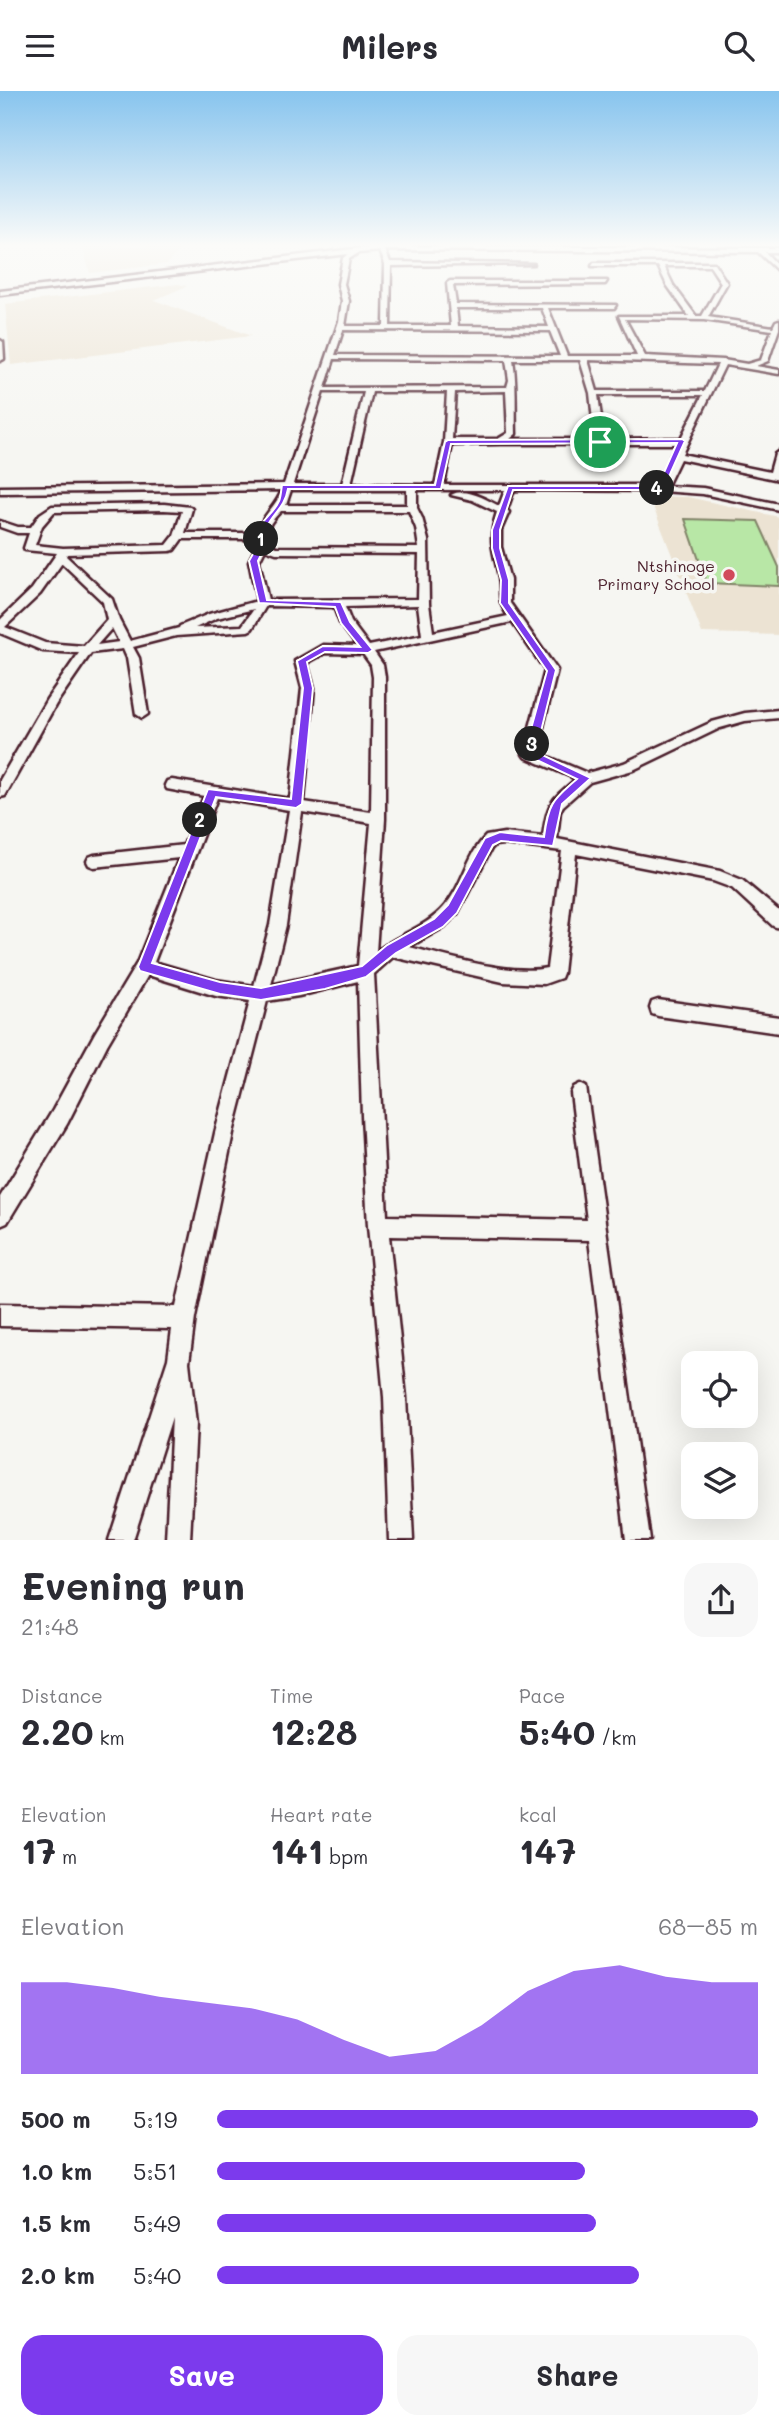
<!DOCTYPE html>
<meta charset="utf-8">
<style>
body{margin:0;font-family:Mali,sans-serif;background:#f7f7f7;color:#2b2b33;height:100vh;display:flex;flex-direction:column;font-size:26px;white-space:nowrap}
*{box-sizing:border-box;margin:0}
p{font-size:23px;color:#7c7c81}
.icon{flex:none;width:38px;height:38px;fill:none;stroke:currentColor;stroke-width:2;stroke-linecap:round;stroke-linejoin:round}
.map{position:relative;height:1449px;overflow:hidden}
.side{display:flex;flex-direction:column;background:#fff;flex:1}
.side>*{flex:none}
.fabs{position:absolute;left:681px;top:1260px;display:grid;gap:14px}
.fabs a{display:grid;place-items:center;width:77px;height:77px;border-radius:14px;background:#fff;box-shadow:0 7px 28px #0002;font-size:35px}
.pin{position:absolute;display:grid;place-items:center;width:60px;height:60px;color:#fff;margin:-30px;border:4px solid #fff;border-radius:50%;box-shadow:0 2px 7px #0007}
.km{position:absolute;width:35px;height:35px;margin:-18px;border-radius:50%;background:#222;color:#fff;font-size:19px;line-height:35px;text-align:center}
.round{display:grid;place-items:center;flex:none;width:74px;height:74px;border-radius:21px;background:#f7f7f7}
.head{display:flex;align-items:center;justify-content:space-between;height:119px;padding:0 21px}
h1{font-size:38px;font-weight:800;line-height:52px}
.figures{display:grid;grid-template-columns:repeat(3,1fr);gap:10px;height:119px;padding:7px 21px}
.figures div{display:grid;align-content:center}
.figures b{font-size:35px;font-weight:800}
.figures small{font-size:19px;font-weight:400}
.figures p{font-size:19px}
.chart{height:196px;padding:14px 21px}
.chart p{display:flex;justify-content:space-between}
.chart svg{width:100%;height:126px;margin-top:7px;fill:#7c3aed;opacity:.7}
.button{display:flex;gap:14px;margin-top:auto;padding:14px 21px}
.button a{flex:1;height:80px;border-radius:21px;background:#7c3aed;color:#fff;font-size:28px;font-weight:800;line-height:80px;text-align:center}
.button a+a{background:#f7f7f7;color:#2b2b33}
ul{padding:0 21px;list-style:none;font-size:23px}
li{display:grid;grid-template-columns:112px 84px 1fr;align-items:center;height:52px}
li i{height:18px;border-radius:9px;background:#7c3aed}
header{display:flex;justify-content:space-between;align-items:center;height:91px;padding:0 21px;background:#fff;font-size:32px;font-weight:800}
.map>svg:first-child{display:block}
</style>
<header><svg class="icon" aria-label="menu" viewBox="0 0 24 24"><path d="M4 6h16M4 12h16M4 18h16"/></svg>Milers<svg class="icon" aria-label="search" viewBox="0 0 24 24"><circle cx="10" cy="10" r="6"/><path d="M15 15l6 6"/></svg></header>
<div class="map">
<svg width="779" height="1449" viewBox="0 0 779 1449">
<rect width="100%" height="100%" fill="#f6f6f2"/>
<filter id="ink" filterUnits="userSpaceOnUse"><feTurbulence type="fractalNoise" baseFrequency=".0143" numOctaves="2"/><feDisplacementMap in="SourceGraphic" scale="14" xChannelSelector="R" yChannelSelector="G"/><feConvolveMatrix kernelMatrix="1 2 1 2 8 2 1 2 1" color-interpolation-filters="sRGB"/></filter>
<g filter="url(#ink)">
<!-- built -->
<path fill="#ece3d3" d="M82,155H183L167,173L90,182Z
M178,193L187,195L154,209L251,245L11,274L5,213Z
M649,405L688,406L779,426V544L702,542Z"/>
<!-- green -->
<path fill="#b8e7a6" stroke="#818368" stroke-width="2" d="M685,428L758,430L779,476V495L707,492Z"/>
<g fill="none" stroke-linecap="round" stroke-linejoin="round">
<!-- minor casing -->
<g stroke="#4a1f2b" stroke-width="5">
<path id="minor" d="M378,155L779,157V161H765L779,176V181L758,161L385,159L390,171L534,173L391,175L390,235H451L447,192L450,190H607L605,193L453,194L456,213L616,214L614,217H548L567,265H637L619,225H689L667,194L658,175H592L594,172H714L727,192L708,226L773,236L776,230L779,229V238L768,270L756,275L779,279V283L725,274L682,363L770,381L775,363L779,360V389L680,368L667,395L703,397L779,413V419L703,403L661,400L514,399L507,419L509,421L501,439V456L510,489V512L557,579L537,661L587,682L624,672L712,631L745,622L779,619V627L745,630L720,637L633,679L590,691L563,715L560,720L557,748L720,780L742,789L779,820V837L773,835L732,797L713,790L576,763L563,882L561,887L544,893L503,891L393,866L374,883L387,1125L587,1129L571,1002L574,996L580,993L586,996L650,1449H626L589,1149L389,1145L406,1306L413,1449H389L384,1306L368,1135L362,1025L358,890L299,905L267,910L233,1042L195,1227L189,1271L196,1333L190,1449H166L172,1326L133,1449H109L168,1268L172,1238L0,1235V1213L176,1216L215,1042L250,910L216,905L148,884L107,954L67,1033L7,1132L0,1135V1106L53,1019L95,942L137,872L179,767L94,776L89,774L87,770L89,766L94,764L184,754L204,705L167,698L165,694L167,690L172,689L290,708L302,597L295,570L323,554L357,555L340,532L334,516L266,515L252,538L248,540L176,545L133,556L139,567L148,623L142,627L136,623L127,567L123,558L91,562L56,613L5,705L0,706V689L47,608L79,562L43,560L0,542V529L32,498L57,462L25,459L24,457L29,442H17L0,436V430L18,436H31L40,423L52,415L164,413L190,416L192,418L185,442H257C261,425 276,416 282,399L0,402V396L284,393L339,230L342,210L338,193L343,167L348,163L0,204V200ZM380,160L385,173L384,235H345L349,210L344,193L349,168L358,162ZM664,175H710L721,192L702,225H696L673,194ZM456,217H542L549,236L458,235ZM625,228L704,229L772,239L761,269L747,273L723,269L645,265ZM343,239L550,240L560,265L335,264ZM334,268L506,269L509,289L507,296L325,297ZM513,269H580L590,302L595,348H510L516,343C515,318 517,293 513,269ZM588,269L718,273L705,300H597ZM506,300L508,342L498,348H452L455,301ZM323,301H364L342,393H293ZM372,301H447L444,351L435,394L351,393ZM598,304H703L681,347L604,348ZM501,353H679L671,364L672,366L658,394H444L452,354ZM291,399H407V414H286ZM417,399H505L499,415C485,408 466,396 451,404L472,409L497,421C487,452 494,458 499,487C502,506 496,507 508,525L433,541L429,513L428,449L422,427L417,417ZM164,419L182,420L174,445L167,454L63,457L35,454L42,435L54,421ZM281,420H409L416,437L419,457L277,456L267,452C265,438 271,430 281,420ZM182,448H256L257,454L249,470L257,510L209,523L180,535L179,537L130,550L119,529L112,508L66,465L67,463L170,460L174,459ZM265,458L276,462L419,463L418,508L268,509L259,470ZM62,472L103,511L107,529L84,555L45,552L5,536L40,503ZM418,514L422,544L369,555L351,531L345,516ZM254,518L242,535L195,537L217,527ZM512,531L545,579L523,663L525,666L576,688C550,710 547,712 543,746L504,742L486,745C466,765 463,795 444,816C426,837 396,844 376,861L385,728V586L383,574L374,561ZM112,537L119,551L97,554ZM325,562L363,563L371,574L373,586L371,721L304,711L314,597L307,572ZM217,707L289,719L270,834L254,895L216,889L154,871ZM302,721L371,732L358,875L271,894L286,834ZM504,753L562,760L547,877C511,885 446,865 409,856L444,836L457,823L491,758L495,754Z
M0,249L3,251L4,268L0,270Z
M658,909L779,926V942L658,925L652,923L650,917L652,911Z"/>
</g>
<!-- minor -->
<use href="#minor" fill="#f6f6f2" fill-rule="evenodd"/>
</g>
</g>
<!-- sky -->
<linearGradient id="sky" x2="0" y2="1"><stop stop-color="#87c4ee"/><stop offset="0.43" stop-color="#fbfbf9"/><stop offset="1" stop-color="#fbfbf9" stop-opacity="0"/></linearGradient>
<rect width="779" height="358" fill="url(#sky)"/>
<!-- route -->
<path fill="#7c3aed" stroke="#fff" stroke-width="2" fill-rule="evenodd" d="M682,348L685,350L663,399H513L500,439V457L509,489V512L556,579L536,661L591,687L562,713L553,755L501,750L493,754L457,822L443,836L396,862L366,886L325,898L261,909L220,903L140,880L138,876L208,698L291,708L303,597L297,570L323,555L360,556L341,532L335,516L259,512L249,470L258,454C253,431 271,428 279,410C281,406 281,399 282,394H435L445,351L448,349ZM677,352L658,395H508L492,439V457L501,489L500,512L547,580L524,663L577,688C552,709 548,714 544,746L500,741L485,747L448,814L434,828L387,854L362,875L261,897L220,891L152,872L216,706L296,717L302,713L313,597L307,571L325,561L368,562L373,559L350,531L341,511L267,509L258,470L266,454C260,428 284,423 288,398H441L451,353Z"/>
<!-- markers -->
<circle fill="#d1495b" stroke="#f6f6f2" stroke-width="2.5" cx="729" cy="484" r="7"/>
<g text-anchor="middle" stroke-width="7" stroke-linejoin="round" paint-order="stroke">
<!-- far-poi labels -->
<g font-size="16" fill="#4a1f2b" stroke="#f6f6f2" text-anchor="end">
<text x="715" y="481">Ntshinoge<tspan x="715" dy="18">Primary School</tspan></text>
</g>
</g>
</svg>
<div class="fabs">
<a><svg class="icon" aria-label="locate" viewBox="0 0 24 24"><circle cx="12" cy="12" r="6"/><path d="M12 2v4M12 18v4M2 12h4M18 12h4"/></svg></a>
<a><svg class="icon" aria-label="layers" viewBox="0 0 24 24"><path d="M12 4l9 5-9 5-9-5zM3 14l9 5 9-5"/></svg></a>
</div>
<div class="pin" style="left:600px;top:351px;background:#1e9e55"><svg class="icon" aria-label="arrive" viewBox="0 0 24 24"><path d="M6 21V4h12l-3 4 3 4H6"/></svg></div>
<b class="km" style="left:261px;top:448px">1</b>
<b class="km" style="left:200px;top:729px">2</b>
<b class="km" style="left:532px;top:653px">3</b>
<b class="km" style="left:657px;top:397px">4</b>
</div>
<section class="side">
<div class="head"><div><h1>Evening run</h1><p>21:48</p></div><a class="round"><svg class="icon" aria-label="share" viewBox="0 0 24 24"><path d="M12 15V3M7 8l5-5 5 5M5 13v7h14v-7"/></svg></a></div>
<div class="figures">
<div><p>Distance</p><b>2.20<small> km</small></b></div>
<div><p>Time</p><b>12:28</b></div>
<div><p>Pace</p><b>5:40<small> /km</small></b></div>
</div>
<div class="figures">
<div><p>Elevation</p><b>17<small> m</small></b></div>
<div><p>Heart rate</p><b>141<small> bpm</small></b></div>
<div><p>kcal</p><b>147</b></div>
</div>
<div class="chart"><p><span>Elevation</span>68–85 m</p>
<svg viewBox="0 0 160 44" preserveAspectRatio="none"><path d="M0 44V12L10 12L20 14L30 17L40 19L50 21L60 25L70 32L80 38L90 36L100 27L110 15L120 8L130 6L140 10L150 12L160 12V44z"/></svg>
</div>
<ul>
<li><b>500 m</b>5:19<i style="width:100%"></i></li>
<li><b>1.0 km</b>5:51<i style="width:68%"></i></li>
<li><b>1.5 km</b>5:49<i style="width:70%"></i></li>
<li><b>2.0 km</b>5:40<i style="width:78%"></i></li>
</ul>
<div class="button"><a>Save</a><a>Share</a></div>
</section>
